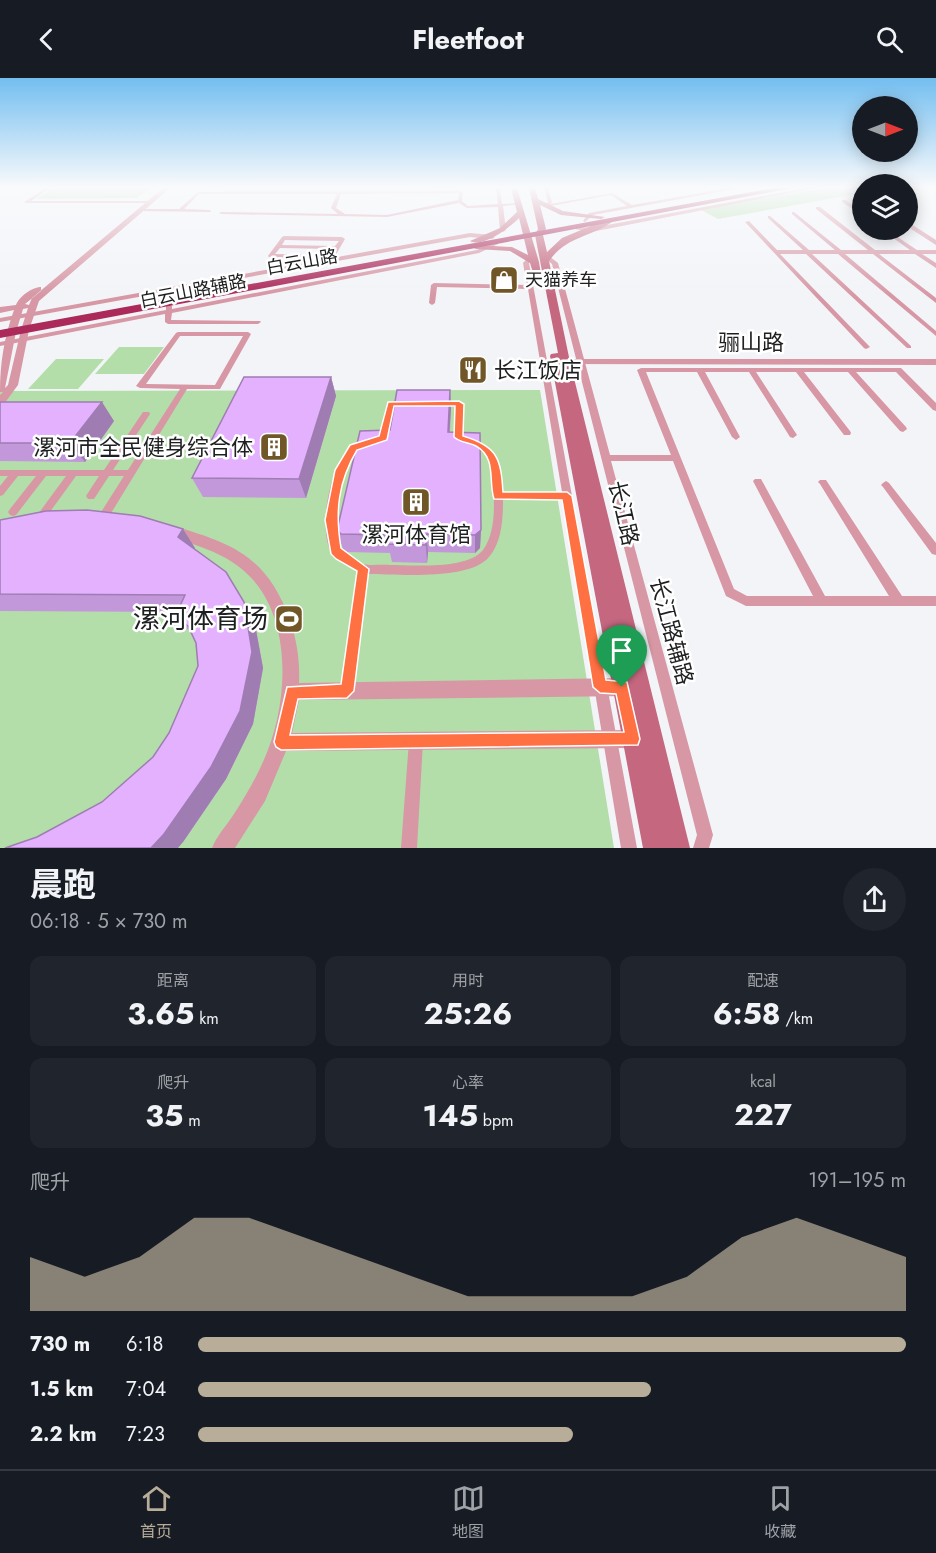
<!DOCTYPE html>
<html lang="zh">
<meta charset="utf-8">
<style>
body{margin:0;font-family:Jost,"Noto Sans SC",sans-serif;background:#20242c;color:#f1f3f6;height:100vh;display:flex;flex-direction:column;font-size:22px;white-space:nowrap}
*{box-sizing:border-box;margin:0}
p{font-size:20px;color:#9ea1a6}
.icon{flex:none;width:33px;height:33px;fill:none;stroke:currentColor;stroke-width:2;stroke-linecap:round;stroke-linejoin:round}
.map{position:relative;height:770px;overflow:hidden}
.panel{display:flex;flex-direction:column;background:#171b24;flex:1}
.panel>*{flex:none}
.needle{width:39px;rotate:90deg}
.tools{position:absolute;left:852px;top:18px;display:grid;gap:12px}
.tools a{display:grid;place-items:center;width:66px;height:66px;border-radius:50%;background:#171b24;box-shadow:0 3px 15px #0003;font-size:30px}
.pin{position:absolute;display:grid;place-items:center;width:51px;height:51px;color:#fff;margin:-62px -26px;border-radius:50% 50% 50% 0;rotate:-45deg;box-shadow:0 0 6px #0007}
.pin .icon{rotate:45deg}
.round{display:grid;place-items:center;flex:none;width:63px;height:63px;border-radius:32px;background:#20242c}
.summary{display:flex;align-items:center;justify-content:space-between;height:102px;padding:0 30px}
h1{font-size:33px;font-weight:700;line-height:45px}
.metrics{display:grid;grid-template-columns:repeat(3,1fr);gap:9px;height:102px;padding:6px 30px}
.metrics div{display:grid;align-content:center;border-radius:12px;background:#20242c;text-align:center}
.metrics b{font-size:30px;font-weight:700}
.metrics small{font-size:16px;font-weight:400}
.metrics p{font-size:16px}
.chart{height:168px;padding:12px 30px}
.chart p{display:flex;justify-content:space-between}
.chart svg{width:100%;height:108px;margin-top:6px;fill:#b7ad99;opacity:.7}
ul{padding:0 30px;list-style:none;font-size:20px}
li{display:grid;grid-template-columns:96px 72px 1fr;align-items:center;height:45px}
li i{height:15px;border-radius:8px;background:#b7ad99}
header{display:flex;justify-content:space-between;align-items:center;height:78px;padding:0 30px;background:#171b24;font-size:27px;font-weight:700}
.tabs{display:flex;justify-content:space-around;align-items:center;height:84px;border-top:2px solid #363941;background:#171b24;font-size:16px;color:#9ea1a6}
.tabs a{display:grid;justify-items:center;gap:3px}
.tabs .selected{color:#b7ad99}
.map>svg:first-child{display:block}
</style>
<header><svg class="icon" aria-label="back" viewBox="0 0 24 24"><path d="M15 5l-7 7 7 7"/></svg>Fleetfoot<svg class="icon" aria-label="search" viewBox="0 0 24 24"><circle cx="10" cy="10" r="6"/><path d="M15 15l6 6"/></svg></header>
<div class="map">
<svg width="936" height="770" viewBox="0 0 936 770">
<rect width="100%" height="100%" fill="#f2f4f8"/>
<!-- green -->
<path fill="#b3dda9" d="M53,110H150L137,120L36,121Z
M821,110H837L856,116L718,141L701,132Z
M119,269H164L144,296H95Z
M56,281H104L78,311H28Z
M540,312L614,770H0V313Z"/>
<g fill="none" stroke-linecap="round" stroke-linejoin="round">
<!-- minor -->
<path fill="#d797a5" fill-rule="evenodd" d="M46,110H51L31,123H150L152,124L150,125H26L24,124Z
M496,110H500L502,126L518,125L520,126L503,128L506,152L503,154L500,152L498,129L467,130L459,125L387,139L221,136L219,135L221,134L338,136L331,130L337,116H199L184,131L209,132L211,133V134L140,133L138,132L140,131H179L198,114L461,113L463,114L462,123L468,128L498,126ZM459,115L458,122L387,137L345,136L336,130L341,116Z
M544,110H548L552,124L551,126L612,115L632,127L730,110H740L593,137L585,144L583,143L589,135L627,128L611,117L545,129L543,128L548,124Z
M806,110H816L591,154L569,150L572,148L591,150Z
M842,122H846L862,134V137L842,124Z
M816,129H820L875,172H910L882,152H887L917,172H936V176H922L936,185V190L915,176H879L936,220V225L873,176H845L936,253V258L838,176H812L911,268V270H907L806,176H780L870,269L866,271L864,270L745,144L749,143L777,172H803L768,140V138H770L809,172H835L792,136V134H794L841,172H868L816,131Z
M470,155L492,157L495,159L492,161L470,159L0,244V240Z
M284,158L342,159L345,161L335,178L326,181L269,179L268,178L282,159ZM285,162L339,163L335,168L282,167ZM280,170L333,171L331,176L326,177L275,176Z
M496,163L498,164V166L479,175L172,235L171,242L260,243L261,244L258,246H168L165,244V236L0,268V264L166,232V228L169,226L172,228V231L477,172Z
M533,174L536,176L529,185L637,770H621L563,422H503C503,440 502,464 489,479C469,503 397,496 368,496L353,613L352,618L347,619L342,618L341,613L357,493C348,488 336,484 331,474C318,449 330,389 350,369C354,365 360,362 366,360L370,363C364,370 356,372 350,381C341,398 328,458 343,474C348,479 356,483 363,486C370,488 382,486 390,487C414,487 467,492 483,472C495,456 495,428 493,410C491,377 487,372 456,361L455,359V329L436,328L435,326L436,324H462L463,357C498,369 500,379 503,414H562L528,211L437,209L435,225L432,227L429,225L431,207L434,205L527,207L523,185Z
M541,175H545L558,185L610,377H671L637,292L641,290H901L936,325V333L933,332L896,294H856L906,349L907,351L903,354L900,353L848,294H804L850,353L851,355L850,357H844L796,294H756L797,357L793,360L790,359L749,294H705L740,359L736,362L732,359L697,294H646L734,511L747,518H813L753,403L755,401H761L825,518H889L820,406L818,404L820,402H826L902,518H936V528H746L726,518L673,383H611L713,757L709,770H693L697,757L552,186L541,177Z
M178,254H248L251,256L220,311H187L105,445L101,446L97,445L96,442L124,398H109L94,421H88L86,418L99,398H76L47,438L44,439L41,438L39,435L41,432L66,398H46L16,437L13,438L10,437L8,434L10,431L36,398H18L3,417L0,418V408L8,398H0V392H104L143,334H149L150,336L113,392H128L180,311L140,310L136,308L176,255ZM180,258H243L215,307L146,306Z
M391,323H404L408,326L404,329H394L387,360L383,363H377L376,361L379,358L387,326Z
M886,403L889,405L936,465V477L932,476L883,409L881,407L883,405Z
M416,656L421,658L423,663L417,770H401L409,663L411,658Z"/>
<!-- tertiary -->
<path fill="#d797a5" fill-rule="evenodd" d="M163,110H170L39,223L29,252L18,307L4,326L0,327V317L3,314H0C0,285 4,260 14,232L0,235V229L16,227C19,219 32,209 41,209V213L25,226L29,227L32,220ZM28,230L21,252L8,307L5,310L16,254L23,231Z
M840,110L862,113V115L860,116Z
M908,144L936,162V167L908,149Z
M565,281H936V287L562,286L560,284Z
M174,448C234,466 267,479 290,542C297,563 300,583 299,605L628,600L634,603L637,609L634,615L628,618L299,622L292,655L633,652L639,655L642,661L639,667L633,670L286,673L265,723L235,770H212C217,757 227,747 234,736C245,719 255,702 263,684C289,628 295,536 243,492C222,474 195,467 169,458L167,454L169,450Z"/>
<!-- secondary -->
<path fill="#c4677f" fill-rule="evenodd" d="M511,110H517L539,184L542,203L535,201L530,185L510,173L476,171L472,169L476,167L512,169L528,177L519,140C509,150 483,170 470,163L500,150L517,134Z
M529,110H535L538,121L563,133L605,139L601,141L561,137L540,127L546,151L543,157L547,174L562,160L605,142L612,144C589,160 567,158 549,183L570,284L690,770H643L550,278L551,276L558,275L535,157L538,151Z"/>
<!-- trunk -->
<path fill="#ab2a59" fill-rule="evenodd" d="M774,110H792L0,260V252Z"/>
</g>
<!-- wall -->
<path fill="#c398da" d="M331,299L336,318L306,420L203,419L192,400Z
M450,312L451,331L450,354L481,452L480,470L475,475L428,474L427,485L392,484L390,475L347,474L343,471L337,452L390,352Z
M0,324L114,343L85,384L0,383Z
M0,442L195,470V471L226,494L254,541L263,590L253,646L226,701L183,764L37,759L102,724L153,679L169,655L198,588L196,565L193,557L175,539L177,534L0,533Z"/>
<!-- shaded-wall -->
<path fill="#9f7cb2" d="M331,299L336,318L306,420L299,401Z
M450,312L451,331L448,373V354Z
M102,324L114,343L85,384L70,365Z
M183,451L195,470L191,477L178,459Z
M481,452L480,470L475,475V457Z
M426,456L428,474L427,485L426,467Z
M226,494L254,541L263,590L253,646L226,701L183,764L178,770H151Z"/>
<!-- building -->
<path fill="#e3b1fe" stroke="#9f7cb2" stroke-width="1.5" d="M244,299H331L299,401L192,400Z
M397,312H450L448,354L480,355L481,452L475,457L426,456V467L388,466L387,457L341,456L337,452L360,353L390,352Z
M0,324H102L70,365H0Z
M87,432L140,438L183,451L178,459L226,494L244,524L252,574L240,633L211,689L164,756L151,770H5L37,759L102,724L153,679L169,655L198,588L196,565L188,548L175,539L185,517L0,516V442L46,433Z"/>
<!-- sky -->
<linearGradient id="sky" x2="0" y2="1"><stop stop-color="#73bef0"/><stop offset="0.5" stop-color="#f9fafc"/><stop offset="1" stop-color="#f9fafc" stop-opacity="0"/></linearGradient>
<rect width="936" height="218" fill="url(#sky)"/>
<!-- route -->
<path fill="#ff7043" stroke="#fff" stroke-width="1.5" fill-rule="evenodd" d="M459,323L464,326L463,358C497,368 501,380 503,414H567L572,418L606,602L627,604L640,661L638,667L281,672L276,669L274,664L287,609L341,606L357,493L336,481L331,476L325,442L335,392L350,367L379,358L388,324ZM394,328H455L454,359C460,365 469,364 476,368C497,380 488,403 494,421L562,422L593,609L600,615L616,616L624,654L290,657L298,621L347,620L354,613L369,491L341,470C335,434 338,404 357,372L387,362Z"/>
<!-- icons -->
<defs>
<g id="shop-square" transform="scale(1.5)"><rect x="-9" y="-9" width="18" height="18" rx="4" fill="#715728" stroke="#fff"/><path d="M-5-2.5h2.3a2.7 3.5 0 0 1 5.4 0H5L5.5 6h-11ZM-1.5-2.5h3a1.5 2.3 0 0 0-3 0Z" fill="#fff"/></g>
<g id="restaurant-square" transform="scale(1.5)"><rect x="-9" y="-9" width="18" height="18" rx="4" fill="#715728" stroke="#fff"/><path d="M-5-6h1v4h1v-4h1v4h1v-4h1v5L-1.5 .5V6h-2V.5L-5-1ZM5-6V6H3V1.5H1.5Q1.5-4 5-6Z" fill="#fff"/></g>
<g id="building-square" transform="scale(1.5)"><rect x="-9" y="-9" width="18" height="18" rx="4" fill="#715728" stroke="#fff"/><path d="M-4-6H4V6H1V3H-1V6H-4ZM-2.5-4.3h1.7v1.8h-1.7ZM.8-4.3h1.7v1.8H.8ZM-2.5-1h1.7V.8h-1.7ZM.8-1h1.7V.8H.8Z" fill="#fff"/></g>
<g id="stadium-square" transform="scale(1.5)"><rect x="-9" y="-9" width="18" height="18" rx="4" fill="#715728" stroke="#fff"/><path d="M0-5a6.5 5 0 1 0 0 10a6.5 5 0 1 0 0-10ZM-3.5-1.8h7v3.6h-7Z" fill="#fff"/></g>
</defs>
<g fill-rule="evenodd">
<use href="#shop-square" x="504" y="202"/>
<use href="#restaurant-square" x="473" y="292"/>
<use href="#building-square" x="274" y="369"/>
<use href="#building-square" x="416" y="424"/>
<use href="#stadium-square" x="289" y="541"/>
</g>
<g text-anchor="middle" stroke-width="5" stroke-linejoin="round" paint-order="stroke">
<!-- far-street labels -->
<g font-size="18" fill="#1e1f20" stroke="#fff">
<text transform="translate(302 184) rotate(-10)" y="6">白云山路</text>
<text transform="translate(193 213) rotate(-11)" y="6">白云山路辅路</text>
</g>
<!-- far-poi labels -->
<g font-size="18" fill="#1e1f20" stroke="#fff" text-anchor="start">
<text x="525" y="208">天猫养车</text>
</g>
<!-- street labels -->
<g font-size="22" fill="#1e1f20" stroke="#fff">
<text x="751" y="272">骊山路</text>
<text transform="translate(624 435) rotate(77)" y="8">长江路</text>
<text transform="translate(672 553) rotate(75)" y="8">长江路辅路</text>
</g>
<!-- poi labels -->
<g font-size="22" fill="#1e1f20" stroke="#fff" text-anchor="start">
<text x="494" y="300">长江饭店</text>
<text x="253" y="377" text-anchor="end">漯河市全民健身综合体</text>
<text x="416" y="464" text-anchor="middle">漯河体育馆</text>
</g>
<!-- near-poi labels -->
<g font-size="27" fill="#1e1f20" stroke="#fff" text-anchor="end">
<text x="268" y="550">漯河体育场</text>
</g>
</g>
</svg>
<div class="tools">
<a><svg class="needle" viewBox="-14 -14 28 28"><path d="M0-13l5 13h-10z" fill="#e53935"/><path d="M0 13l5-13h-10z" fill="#9ea1a6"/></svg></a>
<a><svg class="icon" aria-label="layers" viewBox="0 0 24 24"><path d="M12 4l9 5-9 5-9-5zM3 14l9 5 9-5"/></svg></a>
</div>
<div class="pin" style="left:622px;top:609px;background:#1e9e55"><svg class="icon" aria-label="arrive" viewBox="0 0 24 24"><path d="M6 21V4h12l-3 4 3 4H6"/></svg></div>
</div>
<section class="panel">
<div class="summary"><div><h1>晨跑</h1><p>06:18 · 5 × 730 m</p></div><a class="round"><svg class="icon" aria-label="share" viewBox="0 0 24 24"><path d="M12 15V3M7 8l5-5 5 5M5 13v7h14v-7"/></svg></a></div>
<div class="metrics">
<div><p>距离</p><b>3.65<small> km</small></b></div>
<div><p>用时</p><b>25:26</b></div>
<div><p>配速</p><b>6:58<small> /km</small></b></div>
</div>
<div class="metrics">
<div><p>爬升</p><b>35<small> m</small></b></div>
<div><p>心率</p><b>145<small> bpm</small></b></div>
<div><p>kcal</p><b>227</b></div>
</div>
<div class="chart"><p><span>爬升</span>191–195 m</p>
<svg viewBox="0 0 160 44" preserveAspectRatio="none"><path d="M0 44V22L10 30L20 22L30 6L40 6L50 14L60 22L70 30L80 38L90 38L100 38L110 38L120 30L130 14L140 6L150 14L160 22V44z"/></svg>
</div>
<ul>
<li><b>730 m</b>6:18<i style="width:100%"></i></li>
<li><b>1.5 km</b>7:04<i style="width:64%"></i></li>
<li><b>2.2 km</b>7:23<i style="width:53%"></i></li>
</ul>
</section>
<nav class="tabs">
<a class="selected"><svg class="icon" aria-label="home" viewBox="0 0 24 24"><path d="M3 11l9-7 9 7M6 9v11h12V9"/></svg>首页</a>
<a><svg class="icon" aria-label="map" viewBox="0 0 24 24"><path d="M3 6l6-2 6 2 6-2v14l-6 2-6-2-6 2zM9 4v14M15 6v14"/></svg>地图</a>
<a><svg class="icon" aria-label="saved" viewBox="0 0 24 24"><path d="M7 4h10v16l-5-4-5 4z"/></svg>收藏</a>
</nav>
